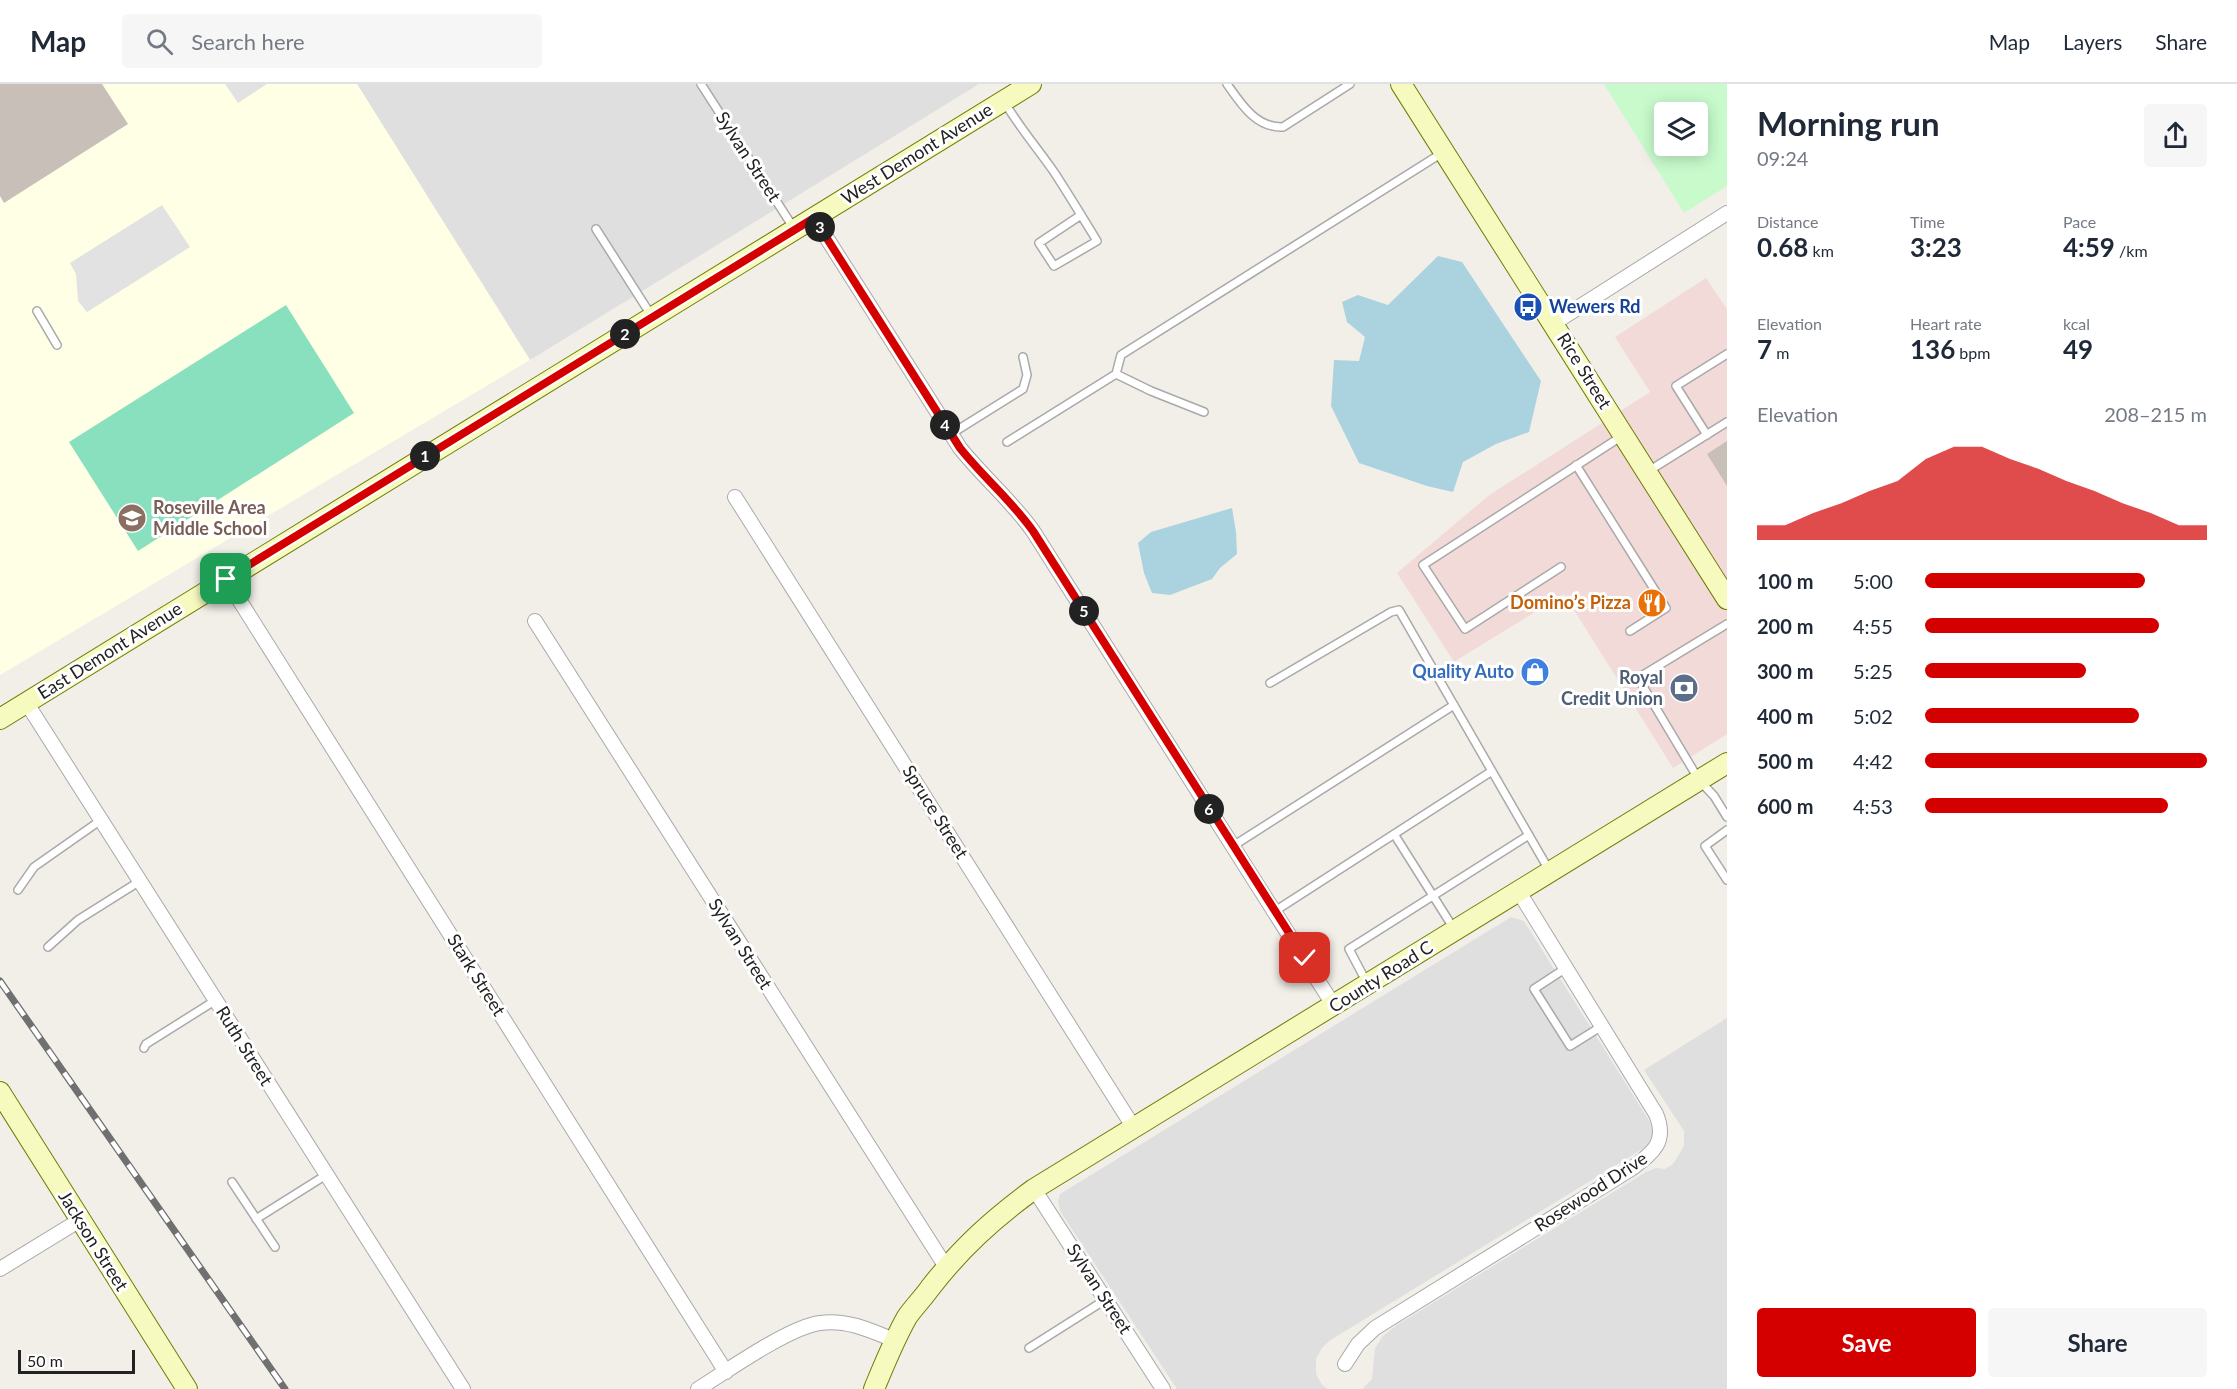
<!DOCTYPE html>
<meta charset="utf-8">
<style>
body{margin:0;font-family:Lato,sans-serif;background:#f6f6f7;color:#1f2937;height:100vh;display:flex;flex-direction:column;font-size:22px;white-space:nowrap}
*{box-sizing:border-box;margin:0}
p{font-size:20px;color:#747a83}
.icon{flex:none;width:33px;height:33px;fill:none;stroke:currentColor;stroke-width:2;stroke-linecap:round;stroke-linejoin:round}
.map{position:relative;flex:1;overflow:hidden}
.panel{display:flex;flex-direction:column;background:#fff;width:510px}
.panel>*{flex:none}
.buttons{position:absolute;left:1654px;top:18px;display:grid;gap:12px}
.buttons a{display:grid;place-items:center;width:54px;height:54px;border-radius:6px;background:#fff;box-shadow:0 3px 15px #0003;font-size:30px}
.scale{position:absolute;left:18px;bottom:15px;width:117px;box-sizing:border-box;padding-left:6px;border:3px solid #222;border-top:0;font-size:16px;line-height:21px;white-space:nowrap;color:#222;-webkit-text-stroke:4px #fff;paint-order:stroke}
.pin{position:absolute;display:grid;place-items:center;width:51px;height:51px;color:#fff;margin:-26px;border-radius:12px;box-shadow:0 3px 9px #0006}
.km{position:absolute;width:30px;height:30px;margin:-15px;border-radius:50%;background:#222;color:#fff;font-size:16px;line-height:30px;text-align:center}
.round{display:grid;place-items:center;flex:none;width:63px;height:63px;border-radius:6px;background:#f6f6f7}
.headline{display:flex;align-items:center;justify-content:space-between;height:102px;padding:0 30px}
h1{font-size:33px;font-weight:700;line-height:45px}
.figures{display:grid;grid-template-columns:repeat(3,1fr);gap:9px;height:102px;padding:6px 30px}
.figures div{display:grid;align-content:center}
.figures b{font-size:26px;font-weight:700}
.figures small{font-size:16px;font-weight:400}
.figures p{font-size:16px}
.chart{height:168px;padding:12px 30px}
.chart p{display:flex;justify-content:space-between}
.chart svg{width:100%;height:108px;margin-top:6px;fill:#d40000;opacity:.7}
.action{display:flex;gap:12px;margin-top:auto;padding:12px 30px}
.action a{flex:1;height:69px;border-radius:6px;background:#d40000;color:#fff;font-size:24px;font-weight:700;line-height:69px;text-align:center}
.action a+a{background:#f6f6f7;color:#1f2937}
ul{padding:0 30px;list-style:none;font-size:20px}
li{display:grid;grid-template-columns:96px 72px 1fr;align-items:center;height:45px}
li i{height:15px;border-radius:8px;background:#d40000}
header{display:flex;align-items:center;gap:36px;box-sizing:border-box;height:84px;padding:0 30px;background:#fff;border-bottom:2px solid #e0e1e3}
header strong{font-size:28px}
nav{display:flex;gap:33px;margin-inline-start:auto;font-size:21px}
.search{width:420px;height:54px;background:#f6f6f7;display:flex;align-items:center;gap:15px;box-sizing:border-box;padding:0 21px;border-radius:6px;color:#747a83;font-size:22px}
main{display:flex;flex:1;min-height:0}
.map>svg:first-child{display:block}
</style>
<header>
<strong>Map</strong>
<div class="search"><svg class="icon" aria-label="search" viewBox="0 0 24 24"><circle cx="10" cy="10" r="6"/><path d="M15 15l6 6"/></svg>Search here</div>
<nav><a>Map</a><a>Layers</a><a>Share</a></nav>
</header>
<main>
<div class="map">
<svg width="1727" height="1305" viewBox="0 0 1727 1305">
<rect width="100%" height="100%" fill="#f2efe9"/>
<!-- residential -->
<path fill="#e0dfdf" d="M357,0H979L530,276Z
M1511,833L1524,837L1650,1038L1653,1048L1650,1057L1644,1064L1329,1257L1322,1264L1316,1275V1290L1322,1301L1328,1305H1177L1060,1127L1058,1117L1060,1110Z
M1727,934V1305H1362L1372,1295L1375,1264L1383,1252L1397,1241L1646,1088L1656,1084L1665,1085L1673,1080L1684,1062V1047L1644,986Z"/>
<!-- commercial -->
<path fill="#f2dad9" d="M1706,194L1727,225V650L1673,684L1564,510L1454,578L1397,489L1488,412L1650,308L1615,253Z"/>
<!-- education -->
<path fill="#ffffe5" d="M0,0H357L530,276L0,591Z"/>
<!-- park -->
<path fill="#c8facc" fill-rule="evenodd" d="M1604,0H1727V102L1684,129ZM1665,28H1698V62H1665Z"/>
<!-- pitch -->
<path fill="#88e0be" d="M286,221L354,329L138,467L69,358Z"/>
<!-- parking -->
<path fill="#e2e2e2" d="M225,0H267L238,19Z
M162,121L190,163L87,228L78,217L76,190L70,179Z"/>
<!-- water -->
<path fill="#aad3df" d="M1438,172L1462,178L1541,297L1529,348L1496,360L1463,378L1453,408L1427,402L1359,379L1331,322L1334,276L1359,277L1365,253L1347,238L1342,218L1358,211L1388,221Z
M1232,424L1236,448L1237,470L1220,484L1212,495L1170,511L1152,509L1144,489L1138,459L1151,448Z"/>
<!-- building -->
<path fill="#c7bfb8" d="M0,0H102L128,40L4,119L0,112Z
M1727,357V402L1707,370Z"/>
<g fill="none" stroke-linecap="round" stroke-linejoin="round">
<!-- lane casing -->
<g stroke="#a9a9a9" stroke-width="10">
<path id="lane" d="M701,0L793,143
M1227,0C1241,20 1256,44 1283,43L1350,0
M1005,19C1020,44 1038,65 1054,88C1069,111 1083,134 1097,157L1054,182L1039,159L1081,131
M596,145L651,231
M37,227L57,261
M1116,290L1151,307L1204,328
M951,350L1023,305L1027,291L1023,273
M1707,351L1676,302L1727,270
M1007,358L1116,290L1121,271L1442,69
M1576,381L1666,524L1630,547
M1647,388L1727,338
M1561,483L1465,545L1423,481L1622,352
M1727,540L1638,594L1699,696L1714,712L1727,733
M1270,599L1391,528L1399,526L1549,786
M1727,746L1705,762L1727,796
M1394,750L1454,845
M1233,762L1454,621
M18,806L34,783L101,736
M1275,827L1492,687
M48,863L78,836L140,797
M1566,884L1534,905L1570,962L1602,942
M1367,899L1349,865L1529,751
M144,964L146,960L216,916
M232,1098L275,1163
M256,1135L326,1091
M1029,1264L1105,1216"/>
</g>
<!-- street casing -->
<g stroke="#a9a9a9" stroke-width="16">
<path id="street" d="M814,134L960,364C983,393 1011,416 1033,447L1334,922
M1554,239L1727,129
M735,413L1134,1044
M226,495L726,1288
M535,537L946,1183
M26,618L463,1305
M1034,1105L1163,1305
M0,1185L80,1136
M1345,1280L1358,1260L1375,1244L1631,1085C1652,1069 1668,1059 1656,1030L1519,808
M698,1305C727,1287 789,1243 820,1239C847,1235 872,1247 896,1257"/>
</g>
<!-- secondary casing -->
<g stroke="#707d05" stroke-width="22">
<path id="secondary" d="M1401,0L1727,515
M0,635L1031,0
M0,1008L187,1305
M874,1305C884,1281 894,1256 907,1233C914,1223 923,1214 930,1204C961,1164 993,1135 1034,1105L1727,679"/>
</g>
<!-- lane -->
<use href="#lane" stroke="#fff" stroke-width="7"/>
<!-- street -->
<use href="#street" stroke="#fff" stroke-width="14"/>
<!-- secondary -->
<use href="#secondary" stroke="#f7fabf" stroke-width="20"/>
<!-- rail casing -->
<g stroke="#707070" stroke-width="7">
<path id="rail" d="M0,897L285,1305"/>
</g>
<!-- rail -->
<use href="#rail" stroke="#fff" stroke-width="4.5" stroke-dasharray="14" stroke-linecap="butt"/>
</g>
<g fill="none" stroke-linecap="round" stroke-linejoin="round">
<!-- route casing -->
<g stroke="#fff" stroke-width="12">
<path id="route" d="M226,495L814,134L960,364C983,393 1011,416 1033,447L1305,874"/>
</g>
<!-- route -->
<use href="#route" stroke="#d40000" stroke-width="8"/>
</g>
<!-- icons -->
<defs>
<g id="bus-disc" transform="scale(1.5)"><circle r="9.5" fill="#1a4fb4" stroke="#fff"/><path d="M-5-6H5V4H4V6H2V4H-2V6H-4V4H-5ZM-3.5-4V0h7V-4ZM-3.5 1.2v1.5H-2V1.2ZM2 1.2v1.5H3.5V1.2Z" fill="#fff"/></g>
<g id="school-disc" transform="scale(1.5)"><circle r="9.5" fill="#8d6e63" stroke="#fff"/><path d="M0-5L7-2L0 1L-7-2ZM-4 1L0 2.5L4 1V4Q0 6-4 4Z" fill="#fff"/></g>
<g id="restaurant-disc" transform="scale(1.5)"><circle r="9.5" fill="#e8710a" stroke="#fff"/><path d="M-5-6h1v4h1v-4h1v4h1v-4h1v5L-1.5 .5V6h-2V.5L-5-1ZM5-6V6H3V1.5H1.5Q1.5-4 5-6Z" fill="#fff"/></g>
<g id="shop-disc" transform="scale(1.5)"><circle r="9.5" fill="#3f7fe0" stroke="#fff"/><path d="M-5-2.5h2.3a2.7 3.5 0 0 1 5.4 0H5L5.5 6h-11ZM-1.5-2.5h3a1.5 2.3 0 0 0-3 0Z" fill="#fff"/></g>
<g id="bank-disc" transform="scale(1.5)"><circle r="9.5" fill="#5c6f8a" stroke="#fff"/><path d="M-6-4H6V4H-6ZM0-2.3a2.3 2.3 0 1 0 0 4.6a2.3 2.3 0 1 0 0-4.6Z" fill="#fff"/></g>
</defs>
<g fill-rule="evenodd">
<use href="#bus-disc" x="1528" y="223"/>
<use href="#school-disc" x="132" y="434"/>
<use href="#restaurant-disc" x="1652" y="519"/>
<use href="#shop-disc" x="1535" y="588"/>
<use href="#bank-disc" x="1684" y="604"/>
</g>
<g text-anchor="middle" stroke-width="6" stroke-linejoin="round" paint-order="stroke">
<!-- street labels -->
<g font-size="18" fill="#222" stroke="#fff">
<text transform="translate(917 70) rotate(-32)" y="6">West Demont Avenue</text>
<text transform="translate(748 73) rotate(57)" y="6">Sylvan Street</text>
<text transform="translate(1584 287) rotate(58)" y="6">Rice Street</text>
<text transform="translate(110 567) rotate(-32)" y="6">East Demont Avenue</text>
<text transform="translate(935 728) rotate(58)" y="6">Spruce Street</text>
<text transform="translate(740 860) rotate(58)" y="6">Sylvan Street</text>
<text transform="translate(476 891) rotate(58)" y="6">Stark Street</text>
<text transform="translate(1381 893) rotate(-32)" y="6">County Road C</text>
<text transform="translate(244 962) rotate(58)" y="6">Ruth Street</text>
<text transform="translate(1591 1108) rotate(-33)" y="6">Rosewood Drive</text>
<text transform="translate(93 1157) rotate(58)" y="6">Jackson Street</text>
<text transform="translate(1099 1205) rotate(57)" y="6">Sylvan Street</text>
</g>
<!-- transit labels -->
<g font-size="18" font-weight="bold" fill="#164399" stroke="#fff" text-anchor="start">
<text x="1549" y="229">Wewers Rd</text>
</g>
<!-- education labels -->
<g font-size="18" font-weight="bold" fill="#785e54" stroke="#fff" text-anchor="start">
<text x="153" y="430">Roseville Area<tspan x="153" dy="21">Middle School</tspan></text>
</g>
<!-- food labels -->
<g font-size="18" font-weight="bold" fill="#c56008" stroke="#fff" text-anchor="end">
<text x="1631" y="525">Domino’s Pizza</text>
</g>
<!-- shop labels -->
<g font-size="18" font-weight="bold" fill="#366cbe" stroke="#fff" text-anchor="end">
<text x="1514" y="594">Quality Auto</text>
</g>
<!-- service labels -->
<g font-size="18" font-weight="bold" fill="#4e5e75" stroke="#fff" text-anchor="end">
<text x="1663" y="600">Royal<tspan x="1663" dy="21">Credit Union</tspan></text>
</g>
</g>
</svg>
<div class="buttons">
<a><svg class="icon" aria-label="layers" viewBox="0 0 24 24"><path d="M12 4l9 5-9 5-9-5zM3 14l9 5 9-5"/></svg></a>
</div>
<div class="scale">50 m</div>
<div class="pin" style="left:226px;top:495px;background:#1e9e55"><svg class="icon" aria-label="arrive" viewBox="0 0 24 24"><path d="M6 21V4h12l-3 4 3 4H6"/></svg></div>
<div class="pin" style="left:1305px;top:874px;background:#d93025"><svg class="icon" aria-label="check" viewBox="0 0 24 24"><path d="M5 12l5 5 9-10"/></svg></div>
<b class="km" style="left:425px;top:372px">1</b>
<b class="km" style="left:625px;top:250px">2</b>
<b class="km" style="left:820px;top:143px">3</b>
<b class="km" style="left:945px;top:341px">4</b>
<b class="km" style="left:1084px;top:527px">5</b>
<b class="km" style="left:1209px;top:725px">6</b>
</div>
<section class="panel">
<div class="headline"><div><h1>Morning run</h1><p>09:24</p></div><a class="round"><svg class="icon" aria-label="share" viewBox="0 0 24 24"><path d="M12 15V3M7 8l5-5 5 5M5 13v7h14v-7"/></svg></a></div>
<div class="figures">
<div><p>Distance</p><b>0.68<small> km</small></b></div>
<div><p>Time</p><b>3:23</b></div>
<div><p>Pace</p><b>4:59<small> /km</small></b></div>
</div>
<div class="figures">
<div><p>Elevation</p><b>7<small> m</small></b></div>
<div><p>Heart rate</p><b>136<small> bpm</small></b></div>
<div><p>kcal</p><b>49</b></div>
</div>
<div class="chart"><p><span>Elevation</span>208–215 m</p>
<svg viewBox="0 0 160 44" preserveAspectRatio="none"><path d="M0 44V38L10 38L20 33L30 29L40 24L50 20L60 11L70 6L80 6L90 11L100 15L110 20L120 24L130 29L140 33L150 38L160 38V44z"/></svg>
</div>
<ul>
<li><b>100 m</b>5:00<i style="width:78%"></i></li>
<li><b>200 m</b>4:55<i style="width:83%"></i></li>
<li><b>300 m</b>5:25<i style="width:57%"></i></li>
<li><b>400 m</b>5:02<i style="width:76%"></i></li>
<li><b>500 m</b>4:42<i style="width:100%"></i></li>
<li><b>600 m</b>4:53<i style="width:86%"></i></li>
</ul>
<div class="action"><a>Save</a><a>Share</a></div>
</section>
</main>
